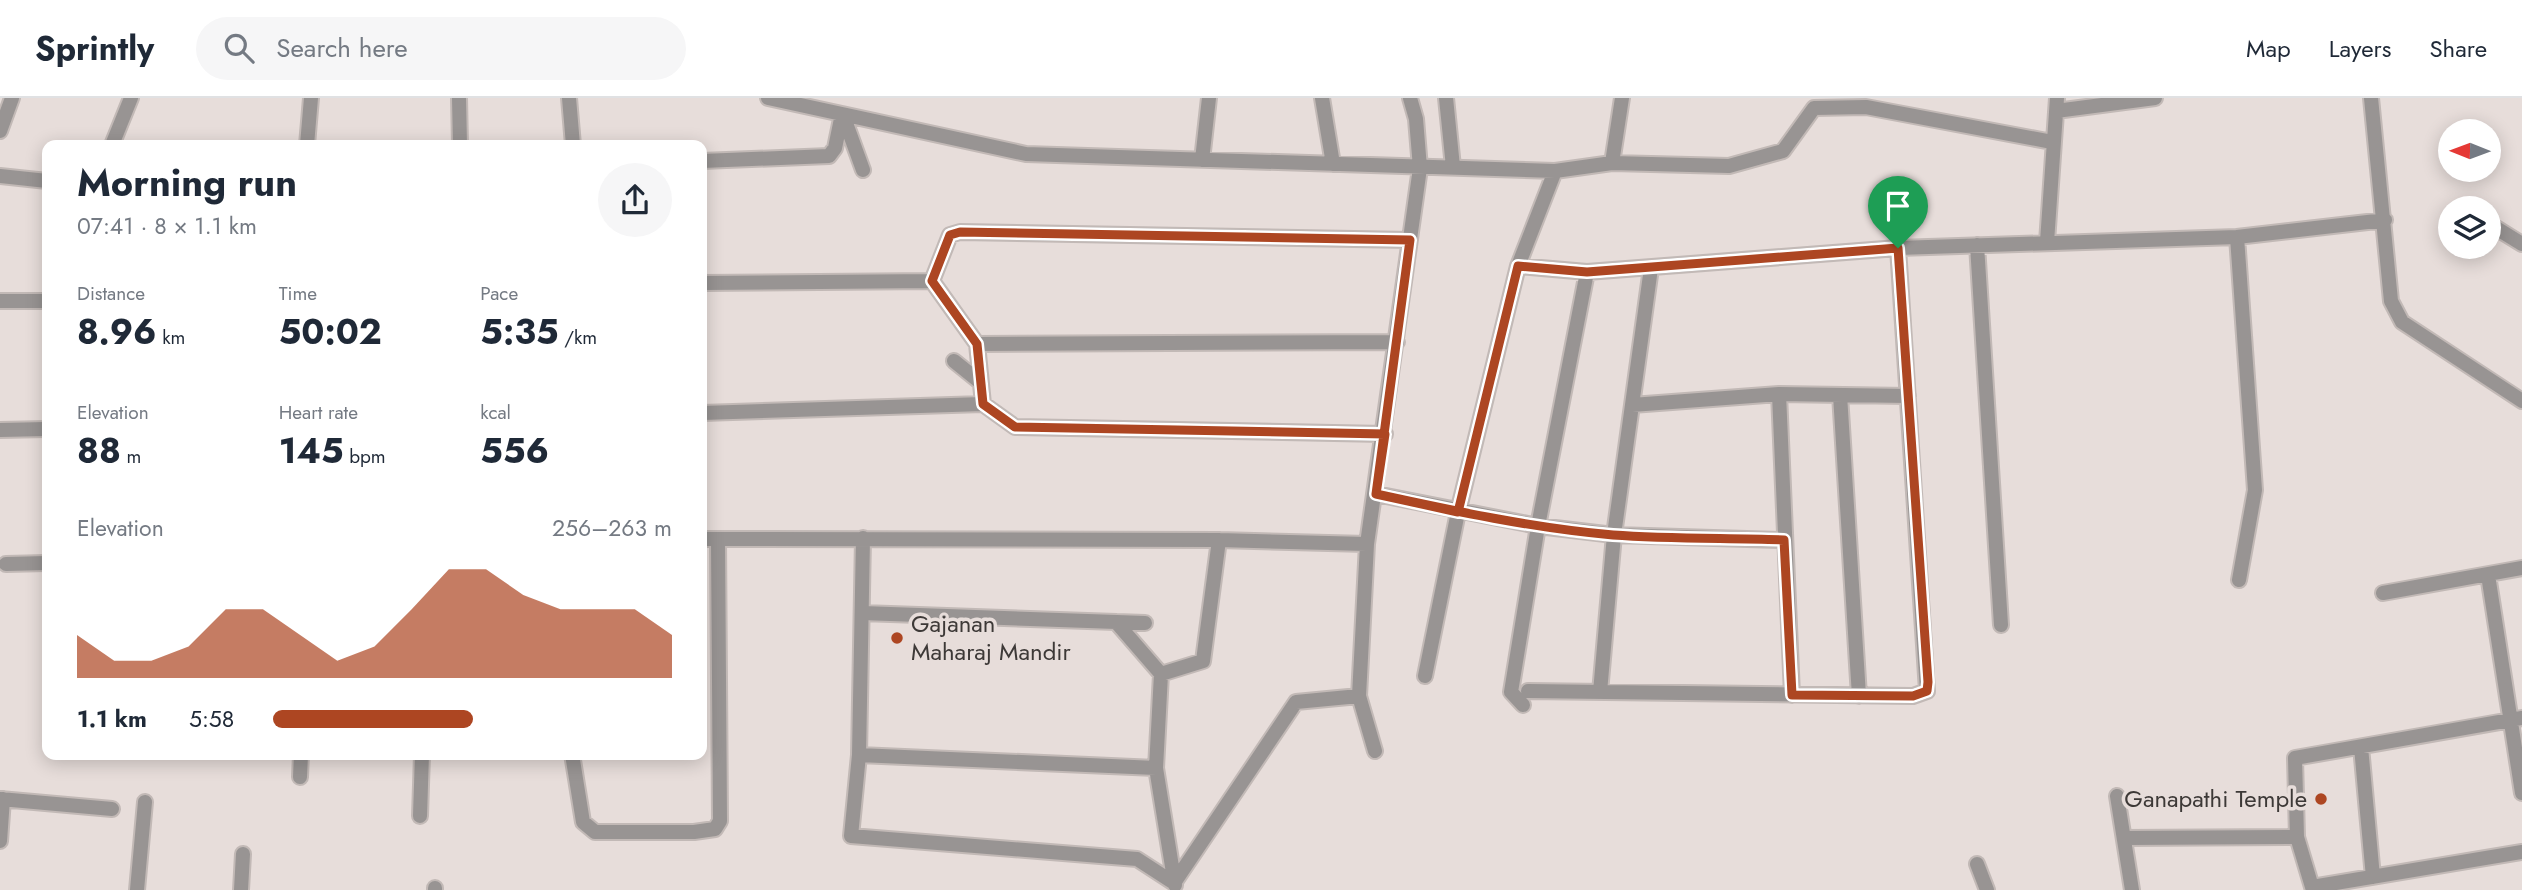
<!DOCTYPE html>
<meta charset="utf-8">
<style>
body{margin:0;font-family:Jost,sans-serif;background:#f6f6f7;color:#1f2937;height:100vh;display:flex;flex-direction:column;font-size:26px;white-space:nowrap}
*{box-sizing:border-box;margin:0}
p{font-size:23px;color:#747a83}
.icon{flex:none;width:38px;height:38px;fill:none;stroke:currentColor;stroke-width:2;stroke-linecap:round;stroke-linejoin:round}
.map{position:relative;flex:1;overflow:hidden}
.details{position:absolute;left:42px;top:42px;width:665px;height:620px;display:flex;flex-direction:column;background:#fff;border-radius:14px;box-shadow:0 4px 18px #0003}
.details>*{flex:none}
.needle{width:46px;rotate:271deg}
.controls{position:absolute;left:2438px;top:21px;display:grid;gap:14px}
.controls a{display:grid;place-items:center;width:63px;height:63px;border-radius:50%;background:#fff;box-shadow:0 4px 18px #0003;font-size:35px}
.pin{position:absolute;display:grid;place-items:center;width:60px;height:60px;color:#fff;margin:-72px -30px;border-radius:50% 50% 50% 0;rotate:-45deg;box-shadow:0 0 7px #0007}
.pin .icon{rotate:45deg}
.round{display:grid;place-items:center;flex:none;width:74px;height:74px;border-radius:37px;background:#f6f6f7}
.headline{display:flex;align-items:center;justify-content:space-between;height:119px;padding:0 35px}
h1{font-size:38px;font-weight:700;line-height:52px}
.metrics{display:grid;grid-template-columns:repeat(3,1fr);gap:10px;height:119px;padding:7px 35px}
.metrics div{display:grid;align-content:center}
.metrics b{font-size:35px;font-weight:700}
.metrics small{font-size:19px;font-weight:400}
.metrics p{font-size:19px}
.chart{height:196px;padding:14px 35px}
.chart p{display:flex;justify-content:space-between}
.chart svg{width:100%;height:126px;margin-top:7px;fill:#ad4622;opacity:.7}
ul{padding:0 35px;list-style:none;font-size:23px}
li{display:grid;grid-template-columns:112px 84px 1fr;align-items:center;height:52px}
li i{height:18px;border-radius:9px;background:#ad4622}
header{display:flex;align-items:center;gap:42px;box-sizing:border-box;height:98px;padding:0 35px;background:#fff;border-bottom:2px solid #e0e1e3}
header strong{font-size:33px}
nav{display:flex;gap:38px;margin-inline-start:auto;font-size:24px}
.search{width:490px;height:63px;background:#f6f6f7;display:flex;align-items:center;gap:18px;box-sizing:border-box;padding:0 24px;border-radius:38px;color:#747a83;font-size:26px}
.map>svg:first-child{display:block}
</style>
<header>
<strong>Sprintly</strong>
<div class="search"><svg class="icon" aria-label="search" viewBox="0 0 24 24"><circle cx="10" cy="10" r="6"/><path d="M15 15l6 6"/></svg>Search here</div>
<nav><a>Map</a><a>Layers</a><a>Share</a></nav>
</header>
<div class="map">
<svg width="2522" height="792" viewBox="0 0 2522 792">
<rect width="100%" height="100%" fill="#e7ddda"/>
<g fill="none" stroke-linecap="round" stroke-linejoin="round">
<!-- street casing -->
<g stroke="#c2b9b6" stroke-width="18">
<path id="street" d="M459,0L460,47
M569,0L573,47
M768,0L1026,56L1555,73L1612,65L1729,68L1783,53L1814,10L1866,9L2052,44
M1322,0L1333,66
M1446,0L1453,69
M2371,0L2391,203L2402,224L2522,303
M2056,13L2155,0
M843,17L863,72
M0,33L12,0
M112,47L131,0
M307,47L311,0
M1202,62L1209,0
M702,63L829,58L835,50L842,16
M1612,65L1622,0
M0,78L47,83
M2488,125L2522,146
M2237,139L2385,122
M2047,144L2057,0
M1977,147L2001,527
M1518,168L1587,174L1898,150L2237,139L2255,392L2239,482
M932,183L950,137L960,134L1410,142
M702,185L932,183L977,246L983,306
M0,203H47
M977,246L1397,244
M954,263L980,284
M1779,296L1792,597
M1840,297L1859,598
M1632,307L1779,296L1908,298
M702,315L983,306L1015,329L1385,336
M0,332L47,331
M1376,396L1538,428L1614,437L1784,442
M863,440L859,657L851,738L1137,761L1174,785L1296,604L1359,598
M702,441L1219,442L1367,446
M6,466L47,465
M2488,477L2522,695
M2383,495L2522,470
M862,515L1145,525
M1116,524L1161,576L1156,670
M1161,576L1203,563L1219,442
M1425,578L1458,414L1518,168L1555,73
M1528,593L1913,598L1927,593L1898,150
M1600,594L1614,437L1651,170
M1523,607L1511,594L1538,428L1587,174
M2361,649L2373,779
M1375,653L1359,598L1367,446L1420,70L1416,21L1410,0
M572,656L583,724L595,734H694L715,731L720,723L718,441
M859,657L1156,670L1175,787
M300,679L301,656
M2117,698L2132,792
M0,701L112,711
M420,718L422,656
M2297,739L2312,789L2522,754
M2124,740L2297,739L2295,660L2522,620
M0,743L3,701
M1977,766L1987,792
M137,792L145,704
M241,792L243,756
M435,792V790"/>
</g>
<!-- street -->
<use href="#street" stroke="#989493" stroke-width="14"/>
</g>
<g fill="none" stroke-linecap="round" stroke-linejoin="round">
<!-- route casing -->
<g stroke="#fff" stroke-width="14">
<path id="route" d="M1898,150L1587,174L1518,168L1458,414L1376,396L1410,142L960,134L950,137L932,183L977,246L983,306L1015,329L1385,336L1376,396C1454,413 1533,430 1613,437C1670,441 1727,440 1784,442L1792,597L1913,598L1927,593L1928,584L1898,150"/>
</g>
<!-- route -->
<use href="#route" stroke="#ad4622" stroke-width="9"/>
</g>
<!-- markers -->
<g fill="#ad4622" stroke="#e7ddda" stroke-width="2.5">
<circle cx="897" cy="540" r="7"/>
<circle cx="2321" cy="701" r="7"/>
</g>
<g text-anchor="middle" stroke-width="7" stroke-linejoin="round" paint-order="stroke">
<!-- poi labels -->
<g font-size="24" fill="#3d3937" stroke="#e7ddda" text-anchor="start">
<text x="911" y="534">Gajanan<tspan x="911" dy="28">Maharaj Mandir</tspan></text>
<text x="2307" y="709" text-anchor="end">Ganapathi Temple</text>
</g>
</g>
</svg>
<div class="controls">
<a><svg class="needle" viewBox="-14 -14 28 28"><path d="M0-13l5 13h-10z" fill="#e53935"/><path d="M0 13l5-13h-10z" fill="#747a83"/></svg></a>
<a><svg class="icon" aria-label="layers" viewBox="0 0 24 24"><path d="M12 4l9 5-9 5-9-5zM3 14l9 5 9-5"/></svg></a>
</div>
<div class="pin" style="left:1898px;top:150px;background:#1e9e55"><svg class="icon" aria-label="arrive" viewBox="0 0 24 24"><path d="M6 21V4h12l-3 4 3 4H6"/></svg></div>
<section class="details">
<div class="headline"><div><h1>Morning run</h1><p>07:41 · 8 × 1.1 km</p></div><a class="round"><svg class="icon" aria-label="share" viewBox="0 0 24 24"><path d="M12 15V3M7 8l5-5 5 5M5 13v7h14v-7"/></svg></a></div>
<div class="metrics">
<div><p>Distance</p><b>8.96<small> km</small></b></div>
<div><p>Time</p><b>50:02</b></div>
<div><p>Pace</p><b>5:35<small> /km</small></b></div>
</div>
<div class="metrics">
<div><p>Elevation</p><b>88<small> m</small></b></div>
<div><p>Heart rate</p><b>145<small> bpm</small></b></div>
<div><p>kcal</p><b>556</b></div>
</div>
<div class="chart"><p><span>Elevation</span>256–263 m</p>
<svg viewBox="0 0 160 44" preserveAspectRatio="none"><path d="M0 44V29L10 38L20 38L30 33L40 20L50 20L60 29L70 38L80 33L90 20L100 6L110 6L120 15L130 20L140 20L150 20L160 29V44z"/></svg>
</div>
<ul>
<li><b>1.1 km</b>5:58<i style="width:50%"></i></li>
</ul>
</section>
</div>
